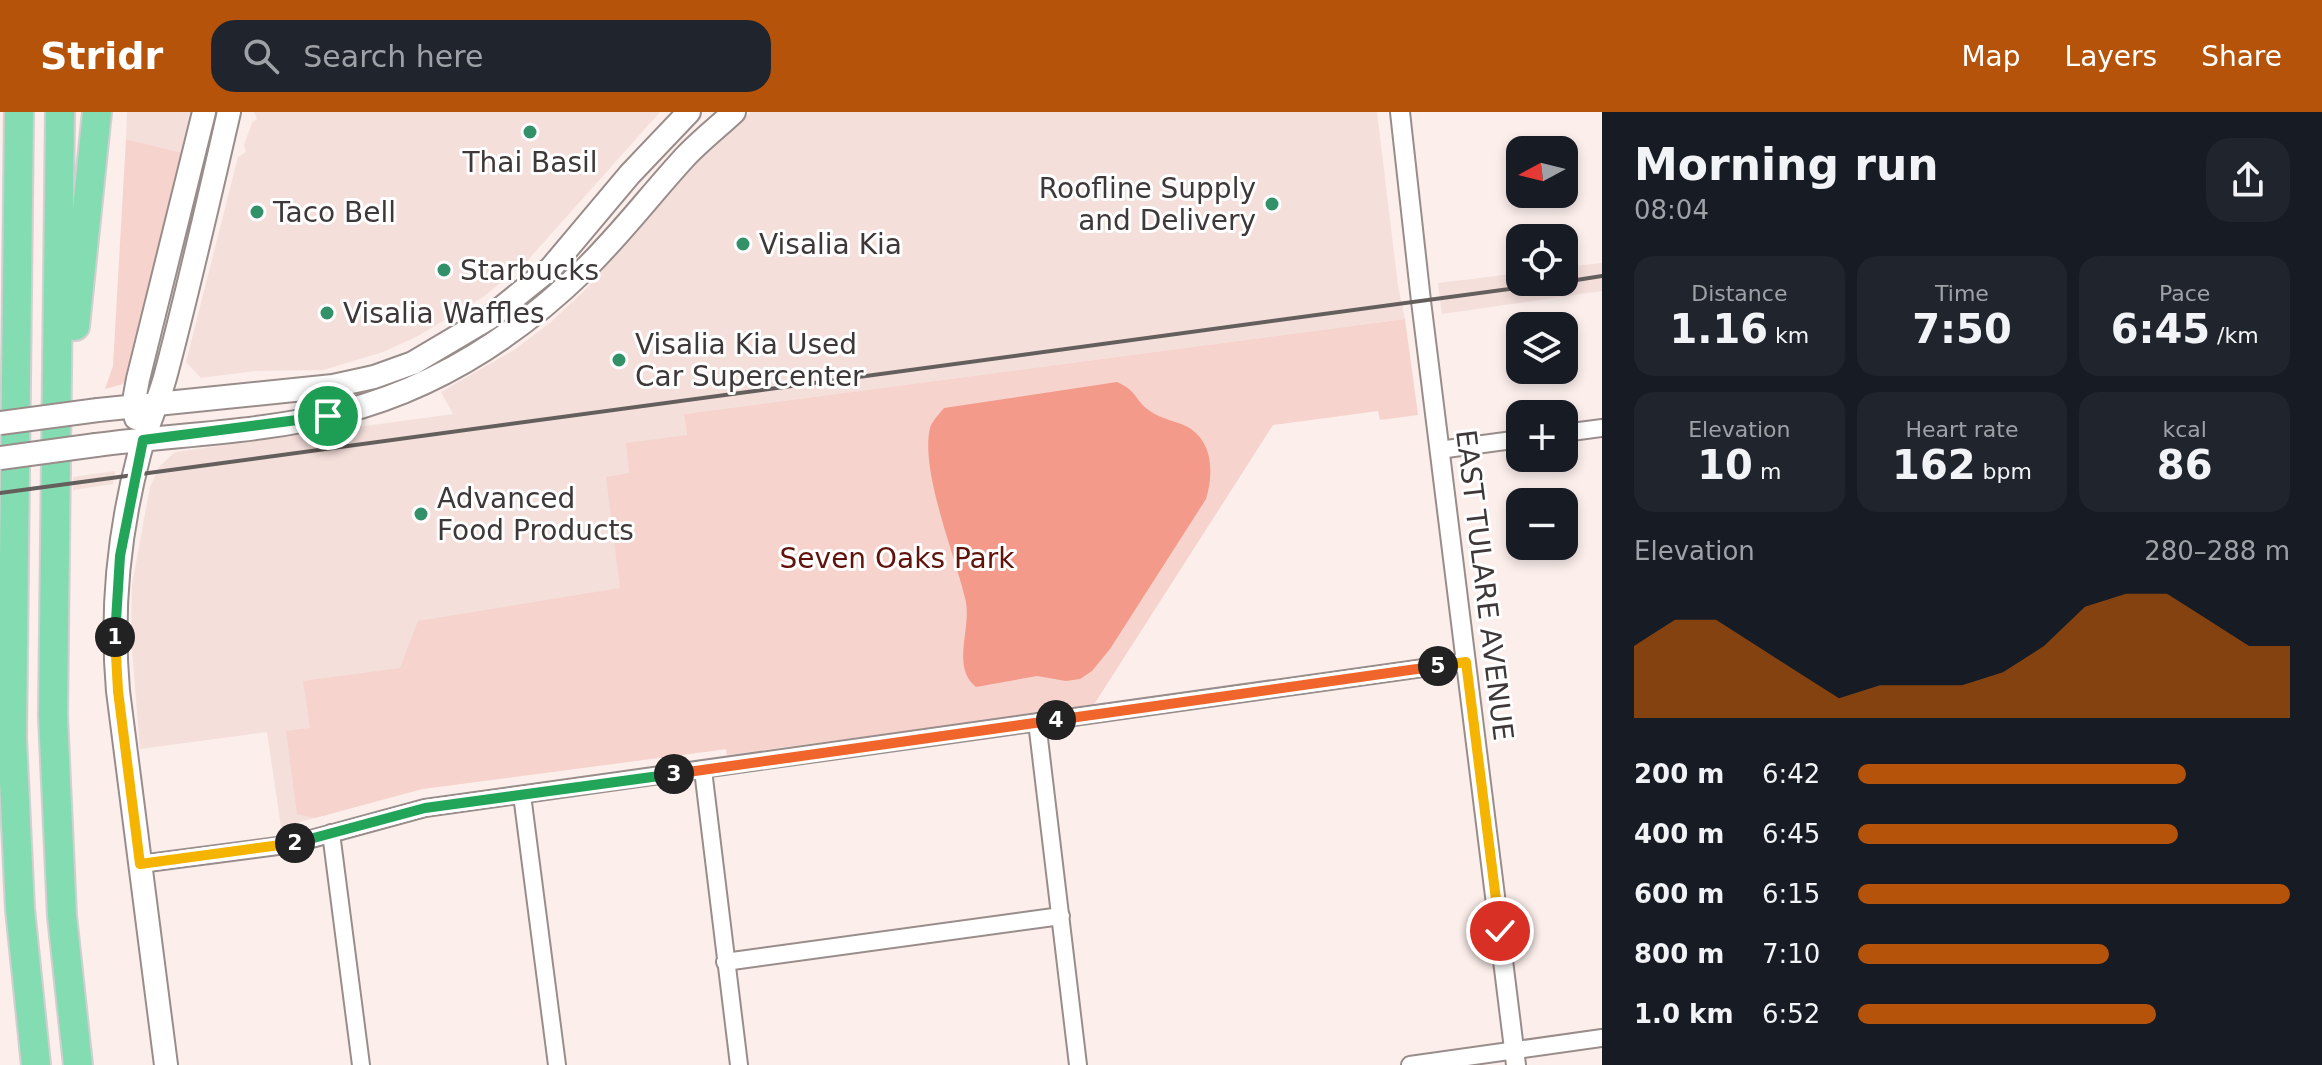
<!DOCTYPE html>
<meta charset="utf-8">
<style>
body{margin:0;font-family:"DejaVu Sans",sans-serif;background:#20242c;color:#f1f3f6;height:100vh;display:flex;flex-direction:column;font-size:30px;white-space:nowrap}
*{box-sizing:border-box;margin:0}
p{font-size:26px;color:#9ea1a6}
.icon{flex:none;width:44px;height:44px;fill:none;stroke:currentColor;stroke-width:2;stroke-linecap:round;stroke-linejoin:round}
.map{position:relative;flex:1;overflow:hidden}
.details{display:flex;flex-direction:column;background:#171b24;width:720px}
.details>*{flex:none}
.needle{width:52px;rotate:263deg}
.buttons{position:absolute;left:1506px;top:24px;display:grid;gap:16px}
.buttons a{display:grid;place-items:center;width:72px;height:72px;border-radius:16px;background:#171b24;box-shadow:0 4px 12px #0003;font-size:40px}
.pin{position:absolute;display:grid;place-items:center;width:68px;height:68px;color:#fff;margin:-34px;border:4px solid #fff;border-radius:50%;box-shadow:0 2px 8px #0007}
.km{position:absolute;width:40px;height:40px;margin:-20px;border-radius:50%;background:#222;color:#fff;font-size:22px;line-height:40px;text-align:center}
.round{display:grid;place-items:center;flex:none;width:84px;height:84px;border-radius:24px;background:#20242c}
.head{display:flex;align-items:center;justify-content:space-between;height:136px;padding:0 32px}
h1{font-size:44px;font-weight:700;line-height:60px}
.figures{display:grid;grid-template-columns:repeat(3,1fr);gap:12px;height:136px;padding:8px 32px}
.figures div{display:grid;align-content:center;border-radius:20px;background:#20242c;text-align:center}
.figures b{font-size:40px;font-weight:700}
.figures small{font-size:22px;font-weight:400}
.figures p{font-size:22px}
.chart{height:224px;padding:16px 32px}
.chart p{display:flex;justify-content:space-between}
.chart svg{width:100%;height:144px;margin-top:8px;fill:#b45309;opacity:.7}
ul{padding:0 32px;list-style:none;font-size:26px}
li{display:grid;grid-template-columns:128px 96px 1fr;align-items:center;height:60px}
li i{height:20px;border-radius:10px;background:#b45309}
header{display:flex;align-items:center;gap:48px;box-sizing:border-box;height:112px;padding:0 40px;background:#b45309;color:#fff}
header strong{font-size:38px}
nav{display:flex;gap:44px;margin-inline-start:auto;font-size:28px}
.search{width:560px;height:72px;background:#20242c;display:flex;align-items:center;gap:20px;box-sizing:border-box;padding:0 28px;border-radius:24px;color:#9ea1a6;font-size:30px}
main{display:flex;flex:1;min-height:0}
.map>svg:first-child{display:block}
</style>
<header>
<strong>Stridr</strong>
<div class="search"><svg class="icon" aria-label="search" viewBox="0 0 24 24"><circle cx="10" cy="10" r="6"/><path d="M15 15l6 6"/></svg>Search here</div>
<nav><a>Map</a><a>Layers</a><a>Share</a></nav>
</header>
<main>
<div class="map">
<svg width="1602" height="953" viewBox="0 0 1602 953">
<rect width="100%" height="100%" fill="#fbeeeb"/>
<!-- built -->
<path fill="#f4dfdb" d="M127,0H192L183,41L126,27Z
M254,0H660L527,149L483,185L418,224L383,240L323,258L255,259L201,266L186,250L238,45L246,40L244,33L252,11L257,7Z
M751,0H1377L1398,174L1405,207L684,302L727,637L422,677L281,715L267,620L140,637L131,525L132,473L150,375L159,355L175,340L453,302L441,280L514,238L551,210L586,177L707,39Z
M1602,151V179L1442,202L1438,171L1520,161V170H1564V155Z
M115,359L113,372L73,378V365Z"/>
<!-- green -->
<path fill="#f6d3cd" d="M126,27L183,41L127,264L123,272L105,277L113,254Z
M1405,207L1418,303L1380,308L1378,299L1273,313L1093,594L727,643L726,637L422,677L315,706L297,702L286,619L310,616L303,569L400,556L418,509L620,476L606,365L629,361L626,331L687,323L684,302Z"/>
<!-- water -->
<path fill="#f49a8b" d="M1117,270C1138,279 1134,288 1150,299C1162,308 1179,309 1191,317C1214,333 1213,364 1206,387L1110,537L1092,559L1080,567L1066,569L1037,564L976,575C950,554 973,515 965,486C955,443 920,359 930,316C932,309 940,301 944,296Z"/>
<g fill="none" stroke-linecap="round" stroke-linejoin="round">
<!-- minor casing -->
<g stroke="#998d8b" stroke-width="20">
<path id="minor" d="M1564,321L1602,316
M1439,338L1520,327
M1037,610L1078,953
M703,658L739,953
M522,683L557,953
M331,721L361,953
M140,752L293,732L425,696L1466,550
M725,850L1061,804
M1410,953L1602,926"/>
</g>
<!-- tertiary casing -->
<g stroke="#998d8b" stroke-width="22">
<path id="tertiary" d="M1400,0L1421,189L1516,953"/>
</g>
<!-- secondary casing -->
<g stroke="#998d8b" stroke-width="26">
<path id="secondary" d="M98,298L333,274L374,265L413,251L489,206L551,156L630,62L689,0
M136,306L133,294L138,267L204,0
M96,333C178,322 262,321 342,300C436,276 515,225 584,158C620,123 651,82 685,45C700,29 718,15 734,0
M166,953L118,579C111,500 119,419 139,343C146,315 159,289 166,262C189,175 209,87 229,0"/>
</g>
<!-- motorway casing -->
<g stroke="#d1cfcf" stroke-width="32">
<path id="motorway" d="M19,0L12,626L20,797L36,953
M60,0L53,604L62,804L78,953
M75,214L97,0"/>
</g>
<!-- minor -->
<use href="#minor" stroke="#fff" stroke-width="16"/>
<!-- tertiary -->
<use href="#tertiary" stroke="#fff" stroke-width="18"/>
<!-- secondary -->
<use href="#secondary" stroke="#fff" stroke-width="22"/>
<!-- motorway -->
<use href="#motorway" stroke="#84ddb2" stroke-width="28"/>
<!-- rail -->
<path stroke="#645e5c" stroke-width="4" d="M1564,170L1602,164
M0,381L1561,170"/>
<!-- secondary-bridge casing -->
<g stroke="#998d8b" stroke-width="26" stroke-linecap="butt">
<path id="secondary-bridge" d="M0,311L98,298
M0,346L96,333"/>
</g>
<!-- secondary-bridge -->
<use href="#secondary-bridge" stroke="#fff" stroke-width="22"/>
</g>
<g fill="none" stroke-linecap="round" stroke-linejoin="round">
<!-- split-1 casing -->
<g stroke="#fff" stroke-width="16">
<path id="split-1" d="M115,525L120,444L143,328L328,304"/>
</g>
<!-- split-2 casing -->
<g stroke="#fff" stroke-width="16">
<path id="split-2" d="M115,525L118,579L140,752L295,731"/>
</g>
<!-- split-3 casing -->
<g stroke="#fff" stroke-width="16">
<path id="split-3" d="M295,731L425,696L674,662"/>
</g>
<!-- split-4 casing -->
<g stroke="#fff" stroke-width="16">
<path id="split-4" d="M674,662L1056,608"/>
</g>
<!-- split-5 casing -->
<g stroke="#fff" stroke-width="16">
<path id="split-5" d="M1056,608L1438,554"/>
</g>
<!-- split-6 casing -->
<g stroke="#fff" stroke-width="16">
<path id="split-6" d="M1438,554L1466,550L1500,819"/>
</g>
<!-- split-1 -->
<use href="#split-1" stroke="#22a559" stroke-width="10"/>
<!-- split-2 -->
<use href="#split-2" stroke="#f5b400" stroke-width="10"/>
<!-- split-3 -->
<use href="#split-3" stroke="#22a559" stroke-width="10"/>
<!-- split-4 -->
<use href="#split-4" stroke="#f0652b" stroke-width="10"/>
<!-- split-5 -->
<use href="#split-5" stroke="#f0652b" stroke-width="10"/>
<!-- split-6 -->
<use href="#split-6" stroke="#f5b400" stroke-width="10"/>
</g>
<!-- markers -->
<g fill="#33916a" stroke="#fff" stroke-width="3">
<circle cx="530" cy="20" r="8"/>
<circle cx="1272" cy="92" r="8"/>
<circle cx="257" cy="100" r="8"/>
<circle cx="743" cy="132" r="8"/>
<circle cx="444" cy="158" r="8"/>
<circle cx="327" cy="201" r="8"/>
<circle cx="619" cy="248" r="8"/>
<circle cx="421" cy="402" r="8"/>
</g>
<g text-anchor="middle" stroke-width="6" stroke-linejoin="round" paint-order="stroke">
<!-- poi labels -->
<g font-size="28" fill="#3e3938" stroke="#fff" text-anchor="start">
<text x="530" y="60" text-anchor="middle">Thai Basil</text>
<text x="1256" y="86" text-anchor="end">Roofline Supply<tspan x="1256" dy="32">and Delivery</tspan></text>
<text x="273" y="110">Taco Bell</text>
<text x="759" y="142">Visalia Kia</text>
<text x="460" y="168">Starbucks</text>
<text x="343" y="211">Visalia Waffles</text>
<text x="635" y="242">Visalia Kia Used<tspan x="635" dy="32">Car Supercenter</tspan></text>
<text x="437" y="396">Advanced<tspan x="437" dy="32">Food Products</tspan></text>
</g>
<!-- park labels -->
<g font-size="28" fill="#61120b" stroke="#fff">
<text x="897" y="456">Seven Oaks Park</text>
</g>
<!-- street labels -->
<g font-size="28" fill="#3e3938" stroke="#fff">
<text transform="translate(1485 473) rotate(83)" y="10">EAST TULARE AVENUE</text>
</g>
</g>
</svg>
<div class="buttons">
<a><svg class="needle" viewBox="-14 -14 28 28"><path d="M0-13l5 13h-10z" fill="#e53935"/><path d="M0 13l5-13h-10z" fill="#9ea1a6"/></svg></a>
<a><svg class="icon" aria-label="locate" viewBox="0 0 24 24"><circle cx="12" cy="12" r="6"/><path d="M12 2v4M12 18v4M2 12h4M18 12h4"/></svg></a>
<a><svg class="icon" aria-label="layers" viewBox="0 0 24 24"><path d="M12 4l9 5-9 5-9-5zM3 14l9 5 9-5"/></svg></a>
<a>+</a>
<a>−</a>
</div>
<div class="pin" style="left:328px;top:304px;background:#1e9e55"><svg class="icon" aria-label="arrive" viewBox="0 0 24 24"><path d="M6 21V4h12l-3 4 3 4H6"/></svg></div>
<div class="pin" style="left:1500px;top:819px;background:#d93025"><svg class="icon" aria-label="check" viewBox="0 0 24 24"><path d="M5 12l5 5 9-10"/></svg></div>
<b class="km" style="left:115px;top:525px">1</b>
<b class="km" style="left:295px;top:731px">2</b>
<b class="km" style="left:674px;top:662px">3</b>
<b class="km" style="left:1056px;top:608px">4</b>
<b class="km" style="left:1438px;top:554px">5</b>
</div>
<section class="details">
<div class="head"><div><h1>Morning run</h1><p>08:04</p></div><a class="round"><svg class="icon" aria-label="share" viewBox="0 0 24 24"><path d="M12 15V3M7 8l5-5 5 5M5 13v7h14v-7"/></svg></a></div>
<div class="figures">
<div><p>Distance</p><b>1.16<small> km</small></b></div>
<div><p>Time</p><b>7:50</b></div>
<div><p>Pace</p><b>6:45<small> /km</small></b></div>
</div>
<div class="figures">
<div><p>Elevation</p><b>10<small> m</small></b></div>
<div><p>Heart rate</p><b>162<small> bpm</small></b></div>
<div><p>kcal</p><b>86</b></div>
</div>
<div class="chart"><p><span>Elevation</span>280–288 m</p>
<svg viewBox="0 0 160 44" preserveAspectRatio="none"><path d="M0 44V22L10 14L20 14L30 22L40 30L50 38L60 34L70 34L80 34L90 30L100 22L110 10L120 6L130 6L140 14L150 22L160 22V44z"/></svg>
</div>
<ul>
<li><b>200 m</b>6:42<i style="width:76%"></i></li>
<li><b>400 m</b>6:45<i style="width:74%"></i></li>
<li><b>600 m</b>6:15<i style="width:100%"></i></li>
<li><b>800 m</b>7:10<i style="width:58%"></i></li>
<li><b>1.0 km</b>6:52<i style="width:69%"></i></li>
</ul>
</section>
</main>
